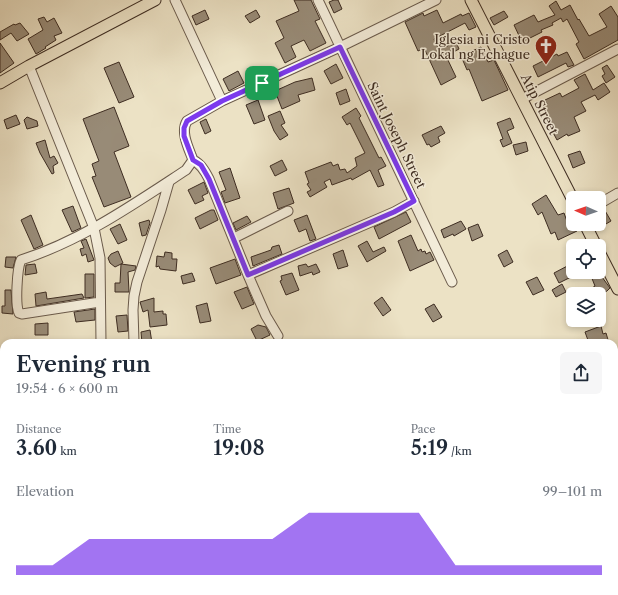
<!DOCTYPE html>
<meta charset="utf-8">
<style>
body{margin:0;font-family:"Libre Caslon Text",serif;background:#f6f6f7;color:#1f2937;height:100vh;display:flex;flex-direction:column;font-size:15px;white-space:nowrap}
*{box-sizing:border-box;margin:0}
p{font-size:13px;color:#747a83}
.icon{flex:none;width:22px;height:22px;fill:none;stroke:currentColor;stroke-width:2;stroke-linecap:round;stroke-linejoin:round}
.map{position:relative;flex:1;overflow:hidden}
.panel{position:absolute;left:0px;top:339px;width:618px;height:256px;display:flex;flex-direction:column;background:#fff;border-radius:12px 12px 0 0;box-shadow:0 2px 6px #0003}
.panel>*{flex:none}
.needle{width:26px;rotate:272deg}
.fabs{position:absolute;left:566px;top:191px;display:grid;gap:8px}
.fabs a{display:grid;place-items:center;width:40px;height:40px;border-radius:6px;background:#fff;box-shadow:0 2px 6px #0003;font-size:20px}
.pin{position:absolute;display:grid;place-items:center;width:34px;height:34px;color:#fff;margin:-17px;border-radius:8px;box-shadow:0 2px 6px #0006}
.round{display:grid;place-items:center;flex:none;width:42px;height:42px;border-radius:6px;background:#f6f6f7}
.head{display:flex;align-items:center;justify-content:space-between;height:68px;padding:0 16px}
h1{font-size:22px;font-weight:600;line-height:30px}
.metrics{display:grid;grid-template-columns:repeat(3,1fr);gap:6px;height:68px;padding:4px 16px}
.metrics div{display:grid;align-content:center}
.metrics b{font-size:20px;font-weight:600}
.metrics small{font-size:11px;font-weight:400}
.metrics p{font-size:11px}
.chart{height:112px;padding:8px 16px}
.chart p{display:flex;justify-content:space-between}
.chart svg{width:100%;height:72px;margin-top:4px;fill:#7c3aed;opacity:.7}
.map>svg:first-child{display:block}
</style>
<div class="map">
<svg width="618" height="595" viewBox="0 0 618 595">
<rect width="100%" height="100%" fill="#ece2c5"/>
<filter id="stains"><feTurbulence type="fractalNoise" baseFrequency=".005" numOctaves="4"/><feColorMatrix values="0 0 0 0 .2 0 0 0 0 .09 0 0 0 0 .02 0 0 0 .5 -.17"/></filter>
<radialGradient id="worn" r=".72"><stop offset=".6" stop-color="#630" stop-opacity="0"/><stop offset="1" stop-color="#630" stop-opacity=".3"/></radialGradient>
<!-- building -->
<path fill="#988b77" stroke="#3e2d22" d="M294,0H311L320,19L315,21L326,43L310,51L304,40L291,46L296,57L285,63L275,43L284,38L276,21L299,11Z
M334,0H338L342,9L334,13L329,2Z
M556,1L561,10L570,5L578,20L579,19L589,36L607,27L599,14L611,6L618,17V40L584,59L576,44L579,42L567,19L563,22L561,18L552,23L553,25L541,30L542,32L522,42L514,25L534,15L538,22L555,15L549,6Z
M205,10L209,19L196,25L192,16Z
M256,10L260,17L250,23L245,16Z
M437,10L443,23L461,14L462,16L469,13L476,27L469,30L465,23L434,39L439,50L456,42L459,49L446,56L456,77L441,85L424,48L418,51L405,22L423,13L424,16Z
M504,11L508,17L494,25L490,18Z
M44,17L47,22L54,18L62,33L54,36L56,40L45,47L46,48L36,54L28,39L43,30L38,19Z
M20,23L29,34L17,41L11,33L0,40V32L14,24L15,25Z
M0,43L14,63L0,73Z
M481,47L488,62L494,60L508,90L482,101L469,69L467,70L461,56Z
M567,52L574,65L568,67L566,63L538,77L533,66L557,54L558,56Z
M119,62L134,97L119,103L104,68Z
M336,64L343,78L331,84L324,71Z
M607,65L615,77L606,83L602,76L605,74L602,68Z
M238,71L244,83L229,91L223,79Z
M585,74L593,90L604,83L610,92L598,100L595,95L581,102L586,111L574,117L580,131L568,136L567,134L557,140L548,123L551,122L544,106L547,104L545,100L560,93L562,97L579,88L574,80Z
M312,78L315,90L298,95L300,101L282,109L275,91L295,82Z
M346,89L350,101L340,105L336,93Z
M258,100L265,120L254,124L246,105Z
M114,107L129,146L114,152L131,197L104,207L92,177L96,176L92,164L99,161L83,119Z
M356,108L361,116L359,118L379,158L381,157L386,166L378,170L384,185L378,187L370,170L352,180L351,178L332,185L330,179L324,182L327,187L310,197L307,192L311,190L307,184L309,183L305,172L331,162L333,166L338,164L340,170L345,169L347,173L357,166L355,158L365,153L350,123L347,125L342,117Z
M280,111L285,123L281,125L288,135L280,140L274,131L268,116Z
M16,115L20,124L7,129L4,120Z
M27,117L37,121L38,126L27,129L24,120Z
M510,118L514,128L507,131L512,143L503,147L500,140L503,139L497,123Z
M206,119L211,131L205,134L200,122Z
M441,126L445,133L438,137L440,142L431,147L429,144L427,145L422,135Z
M45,140L50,158L54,156L58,163L53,166L54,173L52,174L40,153L36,143Z
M526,142L528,151L516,155L513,145Z
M580,151L585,163L573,168L568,155Z
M282,160L287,170L275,176L270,166Z
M230,168L240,198L225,203L221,192L226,190L219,172Z
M204,182L208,193L202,196L204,200L195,204L188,190Z
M289,188L294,203L278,209L273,193Z
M546,195L558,215L564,213L568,224L573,222L577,231L558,240L555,232L551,234L542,212L538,215L532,204Z
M73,206L81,228L72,232L62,210Z
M604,209L611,221L599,228V212Z
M211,210H214L218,220L200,229L195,218Z
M406,212L411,222L379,239L374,227Z
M31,215L43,245L34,249L21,220Z
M307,215L316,239L310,241L306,229L299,232L294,220Z
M247,216L251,222L236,230L233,223Z
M149,220L150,223L146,235L142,236L139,223Z
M461,221L466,229L454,236L453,234L444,238L441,230Z
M120,224L127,240L118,244L110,229Z
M478,224L483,236L472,241L468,228Z
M411,235L418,251L421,249L422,252L425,251L426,254L430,252L434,260L410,271L398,241Z
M86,239L94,260L88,262L86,254L82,256L80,249L84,248L81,241Z
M367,241L373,252L384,247L386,251L367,262L358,246Z
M279,245L282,254L253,266L251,257L271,250L272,247Z
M343,250L348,266L338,269L333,254Z
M507,250L513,262L504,267L498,255Z
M118,251L123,263L115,267L110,263L108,258L111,254Z
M165,252L172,253V259H177L176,271L160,269L159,266L156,267L157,256L164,257Z
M6,257H16L13,268L5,267Z
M235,259L241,275L216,284L210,268Z
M573,263V276L559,283L554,273Z
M35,264L37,273L25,275L26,265Z
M121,264L136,266L135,270L128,272L129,292H115V283H120Z
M306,264L308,267L316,264L320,272L313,275L312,272L300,276L298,266Z
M601,271L603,276L602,277L610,288L607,291L601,294H596L592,288L595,286L591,276Z
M192,273L195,281L183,284L181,276Z
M292,273L299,290L286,295L280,281L282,280L281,276Z
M85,274H94V297L85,298Z
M537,277L544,290L533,295L526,282Z
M562,284L566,292L556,297L552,290Z
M247,287L254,304L242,309L234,292Z
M5,290H11L13,314L2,313V306H5Z
M46,292L47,299L82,294L84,298L36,306L35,294Z
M382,297L391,310L383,316L374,303Z
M154,298V312L163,311V314H166L167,325L150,327L148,310L143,312L140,302Z
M207,303L211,321L200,323L196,306Z
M434,304L442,317L433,322L425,309Z
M95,309V320L76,322L74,312Z
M127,315L128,331L118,332L116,316Z
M48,323V335H35V324Z
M258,325L266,327L270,335L257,341L251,329Z
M601,326L603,334L606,333L609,343H589L585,332Z
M150,330L152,343H142L141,332Z"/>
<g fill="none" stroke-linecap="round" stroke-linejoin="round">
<!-- minor casing -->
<g stroke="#6a5a4b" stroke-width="11">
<path id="minor" d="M175,0L222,101
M318,0L452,282
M29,66L94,228L100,258L101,343
M522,99L618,49
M193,160C201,164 205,171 209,179L248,275L266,316L278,336
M599,204L618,193
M234,238L288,211
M248,275L394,212L414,201
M100,302L22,314L19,313C15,305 17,268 21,260C81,241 134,204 186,170L193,160C189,149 180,132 187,121L222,101L340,47L436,0
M134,343L133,310L134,296L137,282L161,210L169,182
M0,556L4,552
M354,591L355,595
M448,591L449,595"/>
</g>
<!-- major casing -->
<g stroke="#3e2d22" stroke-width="13">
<path id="major" d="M471,0L573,200
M0,83L29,66L155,0
M585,224L596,246
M599,252L618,289"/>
</g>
<!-- minor -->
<use href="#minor" stroke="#f3ecd9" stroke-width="9"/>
<!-- major -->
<use href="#major" stroke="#ece2c5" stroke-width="11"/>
</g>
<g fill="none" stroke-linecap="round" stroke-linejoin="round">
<!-- route casing -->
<g stroke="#fff" stroke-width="8">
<path id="route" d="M340,47L414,201L394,212L248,275L209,179L201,165L193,160L184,136V128L187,121L222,101Z"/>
</g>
<!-- route -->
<use href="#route" stroke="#7c3aed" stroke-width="5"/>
</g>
<!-- icons -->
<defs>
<g id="church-pin" transform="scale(1.15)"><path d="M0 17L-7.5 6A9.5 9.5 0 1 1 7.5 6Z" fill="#8f2418" stroke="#f3ecd9"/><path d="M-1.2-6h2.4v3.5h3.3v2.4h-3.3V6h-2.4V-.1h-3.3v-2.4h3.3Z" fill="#fff"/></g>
</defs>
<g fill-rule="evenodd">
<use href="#church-pin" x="546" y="46"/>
</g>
<g text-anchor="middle" stroke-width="3" stroke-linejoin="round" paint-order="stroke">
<!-- poi labels -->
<g font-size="13" fill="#3e2d22" stroke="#f3ecd9" text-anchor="end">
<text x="530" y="44">Iglesia ni Cristo<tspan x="530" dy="15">Lokal ng Echague</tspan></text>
</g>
<!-- street labels -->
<g font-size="13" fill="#3e2d22" stroke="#f3ecd9">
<text transform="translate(540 104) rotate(63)" y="5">Atip Street</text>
<text transform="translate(397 135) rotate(64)" y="5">Saint Joseph Street</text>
</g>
</g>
<rect width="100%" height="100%" filter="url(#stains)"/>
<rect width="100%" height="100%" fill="url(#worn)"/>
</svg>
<div class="fabs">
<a><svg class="needle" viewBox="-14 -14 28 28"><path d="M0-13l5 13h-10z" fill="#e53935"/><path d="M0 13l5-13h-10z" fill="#747a83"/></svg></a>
<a><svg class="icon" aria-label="locate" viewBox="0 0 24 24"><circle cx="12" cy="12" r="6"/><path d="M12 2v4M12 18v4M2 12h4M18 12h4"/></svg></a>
<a><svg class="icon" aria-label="layers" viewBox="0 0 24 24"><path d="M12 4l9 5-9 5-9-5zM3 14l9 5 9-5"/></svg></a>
</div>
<div class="pin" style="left:262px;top:83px;background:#1e9e55"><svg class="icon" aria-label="arrive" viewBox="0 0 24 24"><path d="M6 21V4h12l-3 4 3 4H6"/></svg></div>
<section class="panel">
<div class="head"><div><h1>Evening run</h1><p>19:54 · 6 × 600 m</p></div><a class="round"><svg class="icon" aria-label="share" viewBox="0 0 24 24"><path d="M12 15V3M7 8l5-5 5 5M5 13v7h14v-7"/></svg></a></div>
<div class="metrics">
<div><p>Distance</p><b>3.60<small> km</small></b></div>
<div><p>Time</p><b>19:08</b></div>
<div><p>Pace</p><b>5:19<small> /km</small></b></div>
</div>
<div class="chart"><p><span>Elevation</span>99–101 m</p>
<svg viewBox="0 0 160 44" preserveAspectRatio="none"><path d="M0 44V38L10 38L20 22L30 22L40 22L50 22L60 22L70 22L80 6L90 6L100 6L110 6L120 38L130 38L140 38L150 38L160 38V44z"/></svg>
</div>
</section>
</div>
